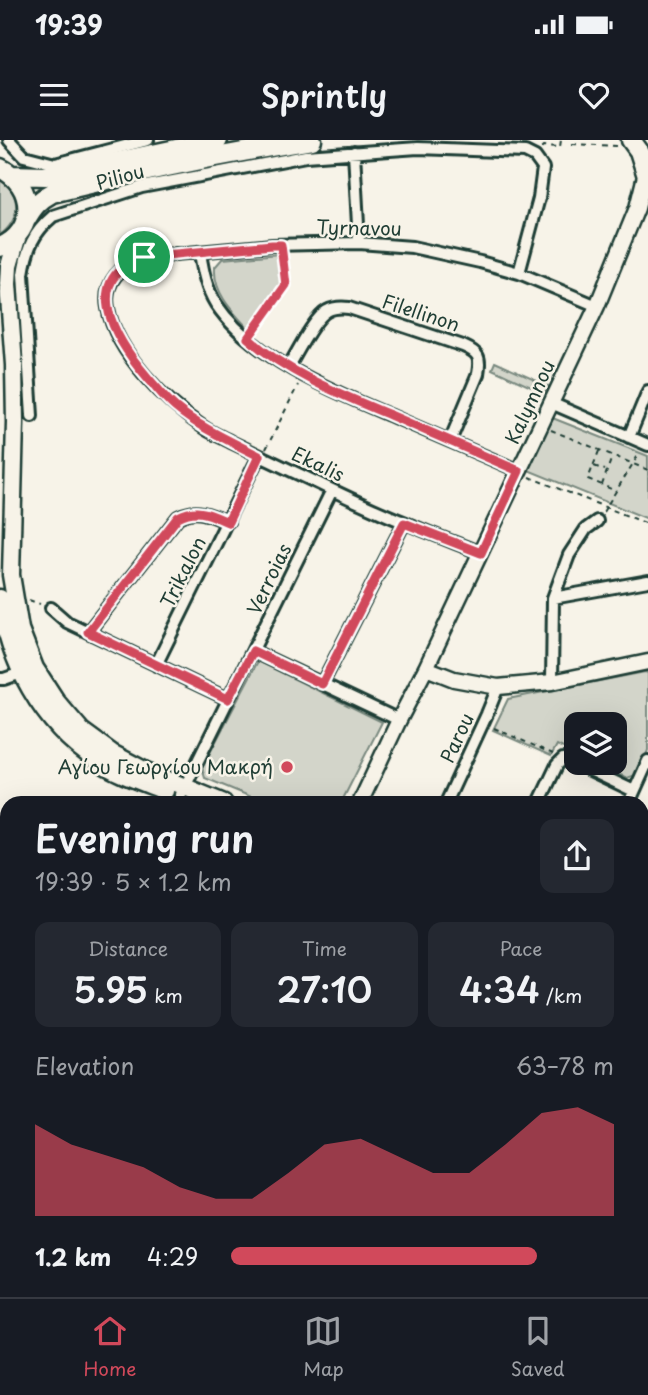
<!DOCTYPE html>
<meta charset="utf-8">
<style>
body{margin:0;font-family:"Playpen Sans",sans-serif;background:#242831;color:#f1f3f6;height:100vh;display:flex;flex-direction:column;font-size:26px;white-space:nowrap}
*{box-sizing:border-box;margin:0}
p{font-size:23px;color:#9ea1a6}
.icon{flex:none;width:38px;height:38px;fill:none;stroke:currentColor;stroke-width:2;stroke-linecap:round;stroke-linejoin:round}
.map{position:relative;flex:1;overflow:hidden}
.panel{position:absolute;left:0px;top:656px;width:649px;height:502px;display:flex;flex-direction:column;background:#171b24;border-radius:21px 21px 0 0;box-shadow:0 7px 28px #0002}
.panel>*{flex:none}
.controls{position:absolute;left:564px;top:572px;display:grid;gap:14px}
.controls a{display:grid;place-items:center;width:63px;height:63px;border-radius:14px;background:#171b24;box-shadow:0 7px 28px #0002;font-size:35px}
.pin{position:absolute;display:grid;place-items:center;width:60px;height:60px;color:#fff;margin:-30px;border:4px solid #fff;border-radius:50%;box-shadow:0 2px 7px #0007}
.round{display:grid;place-items:center;flex:none;width:74px;height:74px;border-radius:14px;background:#242831}
.head{display:flex;align-items:center;justify-content:space-between;height:119px;padding:0 35px}
h1{font-size:38px;font-weight:600;line-height:52px}
.metrics{display:grid;grid-template-columns:repeat(3,1fr);gap:10px;height:119px;padding:7px 35px}
.metrics div{display:grid;align-content:center;border-radius:14px;background:#242831;text-align:center}
.metrics b{font-size:35px;font-weight:600}
.metrics small{font-size:19px;font-weight:400}
.metrics p{font-size:19px}
.chart{height:196px;padding:14px 35px}
.chart p{display:flex;justify-content:space-between}
.chart svg{width:100%;height:126px;margin-top:7px;fill:#d1495b;opacity:.7}
ul{padding:0 35px;list-style:none;font-size:23px}
li{display:grid;grid-template-columns:112px 84px 1fr;align-items:center;height:52px}
li i{height:18px;border-radius:9px;background:#d1495b}
.status{display:flex;justify-content:space-between;align-items:center;height:49px;padding:0 35px;background:#171b24;direction:ltr}
.status svg{height:19px;fill:currentColor}
header{display:flex;justify-content:space-between;align-items:center;height:91px;padding:0 35px;background:#171b24;font-size:32px;font-weight:600}
.menu{display:flex;justify-content:space-around;align-items:center;height:98px;border-top:2px solid #363941;background:#171b24;font-size:19px;color:#9ea1a6}
.menu a{display:grid;justify-items:center;gap:4px}
.menu .on{color:#d1495b}
.map>svg:first-child{display:block}
</style>
<div class="status"><b>19:39</b><svg viewBox="0 0 49 12"><path d="M0 12V9h3v3zM5 12V6h3v6zM10 12V3h3v9zM15 12V0h3v12zM26 1h20v11H26zM47 4h2v5h-2z"/></svg></div>
<header><svg class="icon" aria-label="menu" viewBox="0 0 24 24"><path d="M4 6h16M4 12h16M4 18h16"/></svg>Sprintly<svg class="icon" aria-label="heart" viewBox="0 0 24 24"><path d="M12 20l-8-8c-3-5 5-10 8-4 3-6 11-1 8 4z"/></svg></header>
<div class="map">
<svg width="648" height="1157" viewBox="0 0 648 1157">
<rect width="100%" height="100%" fill="#f7f3e8"/>
<filter id="ink" filterUnits="userSpaceOnUse"><feTurbulence type="fractalNoise" baseFrequency=".0143" numOctaves="2"/><feDisplacementMap in="SourceGraphic" scale="14" xChannelSelector="R" yChannelSelector="G"/><feConvolveMatrix kernelMatrix="1 2 1 2 8 2 1 2 1" color-interpolation-filters="sRGB"/></filter>
<g filter="url(#ink)">
<!-- green -->
<path fill="#d3d5ca" stroke="#79897f" stroke-width="2" d="M0,37C21,54 22,78 0,95Z
M279,114L284,144L250,190C233,172 213,153 215,127L222,119Z
M495,222L548,246L544,253L492,229Z
M550,277L648,316V379L528,330Z
M258,521L382,582L341,663H266L205,638L202,628Z
M645,532L648,533V610L639,634L627,638L595,623H614V584H576V614L557,605L551,616L493,590L508,559Z
M0,875L7,881V1152H570L573,1157H0Z"/>
<g fill="none" stroke-linecap="round" stroke-linejoin="round">
<!-- stream -->
<path stroke="#6f8077" stroke-width="2.5" d="M0,897L7,904
M642,989L648,991
M0,1064L7,1069
M153,1152L164,1157"/>
<!-- minor casing -->
<g stroke="#1f3d34" stroke-width="16">
<path id="minor" d="M9,0L24,16L55,24L148,0
M354,12L359,103
M200,113C203,131 206,148 216,164C254,221 340,254 401,280C440,297 480,314 519,331
M289,226C297,213 314,178 327,171C334,167 341,167 349,168L463,206C479,213 481,217 478,234L450,301
M551,263L648,305
M32,276L23,134C27,108 33,93 53,76L142,47L306,16L418,8L525,12L535,17L543,28L539,58L519,133
M629,297L648,251
M481,413C456,403 431,394 406,383C368,368 331,349 294,332C273,322 252,312 231,302C222,297 211,293 203,287C167,263 116,213 108,168C103,142 121,125 144,117L272,105L359,103L412,107L480,122L519,133L597,166
M553,458L648,441
M51,468L67,482L228,559
M88,492L178,377C198,367 209,375 228,382
M253,511L399,580
M156,525L259,316
M0,539H4L27,531
M552,542L553,458L569,415L586,389L597,381
M322,544L404,383
M180,657L332,350
M446,663L487,574L498,547
M539,663L557,625L563,619H567L634,651
M629,663L648,621
M642,740L648,743
M0,757L7,750
M0,869L7,876
M642,1029L648,1031
M642,1125L648,1127"/>
</g>
<!-- tertiary casing -->
<g stroke="#1f3d34" stroke-width="19">
<path id="tertiary" d="M426,528L454,539L498,547L552,542L648,522
M360,663L399,580L426,528L597,166L637,68L648,24"/>
</g>
<!-- secondary casing -->
<g stroke="#1f3d34" stroke-width="21">
<path id="secondary" d="M18,95L9,126L8,144L14,225L15,282L11,435L20,489L35,528L57,562L82,591L112,613L146,631L224,663
M0,458C8,521 41,584 96,620C117,634 142,642 165,651
M642,856L648,859"/>
</g>
<!-- primary casing -->
<g stroke="#1f3d34" stroke-width="23">
<path id="primary" d="M631,0L639,11L646,33
M0,28C36,45 37,92 0,107
M11,35L45,36L64,33L218,0
M26,80C33,67 39,60 52,53C138,32 224,14 312,0"/>
</g>
<!-- path -->
<path stroke="#1f3d34" stroke-width="2" stroke-dasharray="5 5" stroke-linecap="butt" d="M572,4L619,6V4
M542,8L544,6L560,7L561,0
M253,191L286,145L282,116
M551,290L648,330
M266,309L298,245
M599,311L588,339L616,351
M594,326L605,330
M529,337L648,384
M602,345L612,317
M603,372L639,314
M29,460L40,464
M494,588L553,614
M0,932L7,940
M564,1152L567,1157"/>
<!-- minor -->
<use href="#minor" stroke="#f7f3e8" stroke-width="10"/>
<!-- tertiary -->
<use href="#tertiary" stroke="#f7f3e8" stroke-width="14"/>
<!-- secondary -->
<use href="#secondary" stroke="#f7f3e8" stroke-width="16"/>
<!-- primary -->
<use href="#primary" stroke="#f7f3e8" stroke-width="18"/>
</g>
</g>
<g fill="none" stroke-linecap="round" stroke-linejoin="round" filter="url(#ink)">
<!-- route casing -->
<g stroke="#fff" stroke-width="14">
<path id="route" d="M272,105H281L286,145L248,198C287,233 342,255 390,275C433,294 476,312 519,331L481,413L404,383L322,544L253,511L228,559L88,492L178,377C198,367 209,374 228,382L259,316C230,301 200,288 175,267C168,261 162,254 156,247C124,212 71,141 144,117Z"/>
</g>
<!-- route -->
<use href="#route" stroke="#d1495b" stroke-width="9"/>
</g>
<!-- markers -->
<circle fill="#d1495b" stroke="#f7f3e8" stroke-width="2.5" cx="287" cy="627" r="7"/>
<g text-anchor="middle" stroke-width="5" stroke-linejoin="round" paint-order="stroke">
<!-- street labels -->
<g font-size="19" fill="#1f3d34" stroke="#f7f3e8">
<text transform="translate(120 37) rotate(-16)" y="7">Piliou</text>
<text transform="translate(359 88) rotate(1)" y="7">Tyrnavou</text>
<text transform="translate(421 173) rotate(18)" y="7">Filellinon</text>
<text transform="translate(530 262) rotate(-65)" y="7">Kalymnou</text>
<text transform="translate(318 324) rotate(25)" y="7">Ekalis</text>
<text transform="translate(183 432) rotate(-63)" y="7">Trikalon</text>
<text transform="translate(269 439) rotate(-64)" y="7">Verroias</text>
<text transform="translate(457 598) rotate(-65)" y="7">Parou</text>
</g>
<!-- poi labels -->
<g font-size="19" fill="#1f3d34" stroke="#f7f3e8" text-anchor="end">
<text x="273" y="634">Αγίου Γεωργίου Μακρή</text>
</g>
</g>
</svg>
<div class="controls">
<a><svg class="icon" aria-label="layers" viewBox="0 0 24 24"><path d="M12 4l9 5-9 5-9-5zM3 14l9 5 9-5"/></svg></a>
</div>
<div class="pin" style="left:144px;top:117px;background:#1e9e55"><svg class="icon" aria-label="arrive" viewBox="0 0 24 24"><path d="M6 21V4h12l-3 4 3 4H6"/></svg></div>
<section class="panel">
<div class="head"><div><h1>Evening run</h1><p>19:39 · 5 × 1.2 km</p></div><a class="round"><svg class="icon" aria-label="share" viewBox="0 0 24 24"><path d="M12 15V3M7 8l5-5 5 5M5 13v7h14v-7"/></svg></a></div>
<div class="metrics">
<div><p>Distance</p><b>5.95<small> km</small></b></div>
<div><p>Time</p><b>27:10</b></div>
<div><p>Pace</p><b>4:34<small> /km</small></b></div>
</div>
<div class="chart"><p><span>Elevation</span>63–78 m</p>
<svg viewBox="0 0 160 44" preserveAspectRatio="none"><path d="M0 44V12L10 19L20 23L30 27L40 34L50 38L60 38L70 29L80 19L90 17L100 23L110 29L120 29L130 19L140 8L150 6L160 12V44z"/></svg>
</div>
<ul>
<li><b>1.2 km</b>4:29<i style="width:80%"></i></li>
</ul>
</section>
</div>
<nav class="menu">
<a class="on"><svg class="icon" aria-label="home" viewBox="0 0 24 24"><path d="M3 11l9-7 9 7M6 9v11h12V9"/></svg>Home</a>
<a><svg class="icon" aria-label="map" viewBox="0 0 24 24"><path d="M3 6l6-2 6 2 6-2v14l-6 2-6-2-6 2zM9 4v14M15 6v14"/></svg>Map</a>
<a><svg class="icon" aria-label="saved" viewBox="0 0 24 24"><path d="M7 4h10v16l-5-4-5 4z"/></svg>Saved</a>
</nav>
